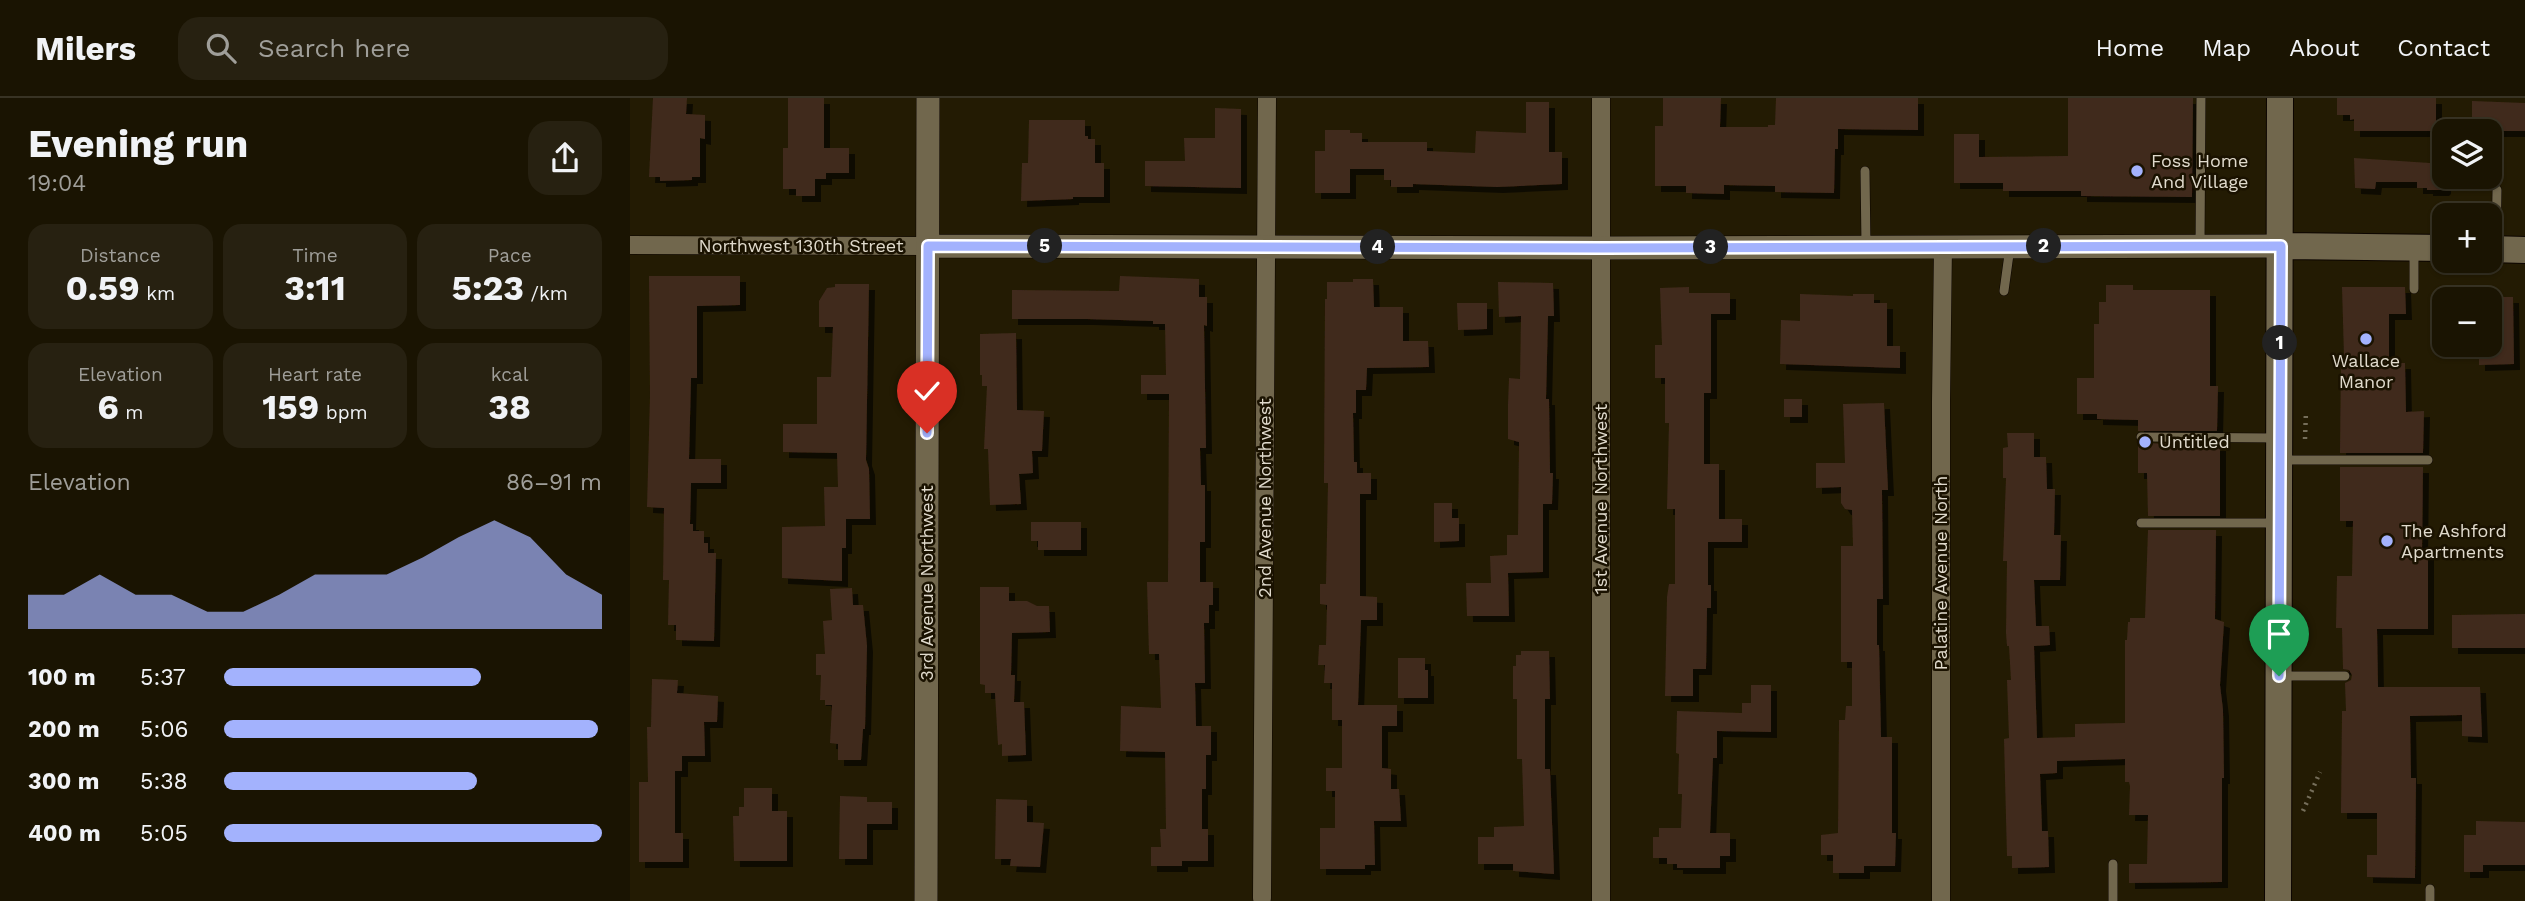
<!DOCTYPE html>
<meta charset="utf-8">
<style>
body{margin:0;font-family:"Work Sans",sans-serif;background:#272111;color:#f1f3f6;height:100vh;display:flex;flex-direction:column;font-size:26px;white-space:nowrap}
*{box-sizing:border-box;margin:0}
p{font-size:23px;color:#9f9e99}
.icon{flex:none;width:38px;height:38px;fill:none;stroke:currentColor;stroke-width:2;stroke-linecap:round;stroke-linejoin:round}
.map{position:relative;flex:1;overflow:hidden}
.details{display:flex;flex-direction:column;background:#1a1402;width:630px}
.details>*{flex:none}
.tools{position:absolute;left:1802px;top:21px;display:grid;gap:14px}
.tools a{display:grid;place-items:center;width:70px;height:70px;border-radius:14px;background:#1a1402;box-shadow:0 2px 5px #0004,0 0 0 2px #383324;font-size:35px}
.pin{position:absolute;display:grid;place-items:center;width:60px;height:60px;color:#fff;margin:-72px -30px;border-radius:50% 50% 50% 0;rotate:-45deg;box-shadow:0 0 7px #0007}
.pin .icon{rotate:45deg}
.km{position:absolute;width:35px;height:35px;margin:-18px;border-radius:50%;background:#222;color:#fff;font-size:19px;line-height:35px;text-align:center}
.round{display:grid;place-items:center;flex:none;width:74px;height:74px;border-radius:21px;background:#272111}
.headline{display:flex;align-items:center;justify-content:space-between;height:119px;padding:0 28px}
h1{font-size:38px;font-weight:700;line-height:52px}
.metrics{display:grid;grid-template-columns:repeat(3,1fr);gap:10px;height:119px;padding:7px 28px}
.metrics div{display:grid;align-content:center;border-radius:18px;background:#272111;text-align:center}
.metrics b{font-size:35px;font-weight:700}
.metrics small{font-size:19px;font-weight:400}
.metrics p{font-size:19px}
.chart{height:196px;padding:14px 28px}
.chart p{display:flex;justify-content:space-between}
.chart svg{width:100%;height:126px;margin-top:7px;fill:#a3b2fd;opacity:.7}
ul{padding:0 28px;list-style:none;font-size:23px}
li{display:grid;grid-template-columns:112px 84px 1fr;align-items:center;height:52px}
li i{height:18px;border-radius:9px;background:#a3b2fd}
header{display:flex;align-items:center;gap:42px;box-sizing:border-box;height:98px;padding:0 35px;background:#1a1402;border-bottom:2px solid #383324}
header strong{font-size:33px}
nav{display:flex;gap:38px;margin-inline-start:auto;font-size:24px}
.search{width:490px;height:63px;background:#272111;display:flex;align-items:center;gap:18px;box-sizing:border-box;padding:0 24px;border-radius:21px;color:#9f9e99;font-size:26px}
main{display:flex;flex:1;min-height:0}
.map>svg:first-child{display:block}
</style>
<header>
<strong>Milers</strong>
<div class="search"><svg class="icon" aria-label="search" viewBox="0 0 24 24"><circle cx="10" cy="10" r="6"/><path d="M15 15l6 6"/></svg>Search here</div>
<nav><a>Home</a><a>Map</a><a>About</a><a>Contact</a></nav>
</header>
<main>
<section class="details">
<div class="headline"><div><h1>Evening run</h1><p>19:04</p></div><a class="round"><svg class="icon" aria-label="share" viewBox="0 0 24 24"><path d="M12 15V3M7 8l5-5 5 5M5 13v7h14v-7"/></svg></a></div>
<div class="metrics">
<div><p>Distance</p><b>0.59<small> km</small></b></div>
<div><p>Time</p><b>3:11</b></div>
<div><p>Pace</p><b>5:23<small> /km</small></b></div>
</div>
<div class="metrics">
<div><p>Elevation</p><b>6<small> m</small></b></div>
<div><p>Heart rate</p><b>159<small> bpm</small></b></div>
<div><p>kcal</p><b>38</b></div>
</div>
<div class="chart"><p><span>Elevation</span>86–91 m</p>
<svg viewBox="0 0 160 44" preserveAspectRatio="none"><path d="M0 44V32L10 32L20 25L30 32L40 32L50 38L60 38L70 32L80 25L90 25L100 25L110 19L120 12L130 6L140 12L150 25L160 32V44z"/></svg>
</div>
<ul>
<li><b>100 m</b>5:37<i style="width:68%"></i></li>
<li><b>200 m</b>5:06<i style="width:99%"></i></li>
<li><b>300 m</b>5:38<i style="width:67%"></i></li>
<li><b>400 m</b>5:05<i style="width:100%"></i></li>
</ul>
</section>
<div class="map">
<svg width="1895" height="803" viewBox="0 0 1895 803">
<defs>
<filter id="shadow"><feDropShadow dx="6" dy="6" stdDeviation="0" flood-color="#0009"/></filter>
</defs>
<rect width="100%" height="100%" fill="#231b03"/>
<!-- building -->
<path fill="#402a1c" filter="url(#shadow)" d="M23,0H57L56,16L75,17V41L70,40V79H62V82L30,83V79H19Z
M158,0H194V50H219V75H196V81H185V98H166V91H153V50H158Z
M1033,0H1091L1090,29H1138V27H1145L1146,0H1288V32L1208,31V51H1205L1204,95L1145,94V88L1094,87V96L1056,95V88H1025V28H1033Z
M1438,0H1563L1562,99L1451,98V93H1373V85H1324V36H1349V59L1438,58Z
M1707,0H1806V33H1724V21L1720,22V17H1707Z
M1842,3L1895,5V33H1842Z
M896,4H919V54H932V86L867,89L783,86V89H761V82H754V71H720V95H685V53H695V32H720V35H732V44H797V53L845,55L846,33L896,35Z
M585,10L611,11V90L515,88V63H555L554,40H585Z
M399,22H455V38H458V41H465V65H474V99H443V101L391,103L392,65H398Z
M1724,60L1815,66V90L1813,92H1797V90H1787V84H1746L1745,91L1725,90Z
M19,178H110V207L67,208V280H61L59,361H91V385H61L60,426H63V433H74V445H78V455H86L84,543L46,542V527H38L39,482H33L34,410L17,409L20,298Z
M490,178L569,181V199H577V228L574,227L576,350H570L571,387H575V444H570V484H583V507H579V525H574L575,585H565L566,628H581V657H576V691H572V731H578V763H552V768H521V749H531L530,731H536L535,654L490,653L491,608L531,610L529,556H519L517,484H538L539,296H511V277H536L535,226H523V223L457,221H382V192L489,193Z
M723,181H743L744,209H773V243H798L799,269L737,270L736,292H726V315H723L724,364H727V375H741V396H730V498L747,499V522H731L728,607H767V628H752V670L761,671V691H769L771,723H744L745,767H735V771H690V730H705V693H696V670H712V622H702V585H694L695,567H688L689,547H696L697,507L690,506V486H696L698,385H694L695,201H697V184H723Z
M868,184L923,185L924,218H918L916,301H919L920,375H923L922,406H913V474L878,475L879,518H837L836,485H861L860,458L877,457V437H888L889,344L878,341V307L879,280L890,281L891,218L869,219Z
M205,186H239L236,362L239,371L240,421H216V450H212V483L152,480V429L195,428L194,389H208L207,355L153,354V326H187V279H201L203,229H189V203L197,190L205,189Z
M1476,187H1503V192H1580V288H1588L1587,333H1508V322L1467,321V316H1447V280H1464V226H1469V204H1476Z
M1059,189V195H1100V216H1081V295H1074V366H1089V421H1112V444H1078V487H1081V510H1077L1076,571H1063V598H1035L1037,499L1039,486H1045V411H1037L1039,325H1035V280H1025V247H1032L1030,190Z
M1712,189H1775L1776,216H1759V265H1775L1776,314L1794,313L1793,355H1710L1711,258H1714Z
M1170,196L1223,198V196H1244V205H1257V248H1270V270L1150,266L1151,222L1170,223Z
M1860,199H1883L1884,266L1849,267V247H1860Z
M827,205H857V231L828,232Z
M386,235L387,312L414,313L412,353H402L403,375L389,376L391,406L360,407L358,351H354L357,288H352V277H350V236Z
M1154,301H1172V319H1154Z
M1254,305L1258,392H1252L1253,501H1247V547H1249L1251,639H1262V735H1266L1265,768H1234V775H1203V757H1191V737L1208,735L1209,622H1215L1216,608H1222V564H1211V448H1223L1222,412L1215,411L1211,405V389L1186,390V365H1215L1213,306Z
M1377,335H1404V359H1416L1417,391H1425L1424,437H1431L1430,482H1404L1406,528H1419L1420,547L1404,548L1407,640L1445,639V626L1495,625V542H1497L1498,524H1500V520H1515L1518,432H1586L1585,521L1594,524L1590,587L1593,612L1594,680H1592V784L1499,785V766H1517L1518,717H1499L1500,688L1499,684H1495V661L1427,663V675L1410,676L1412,733H1418L1419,769L1382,770V758H1377L1374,641L1379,640L1377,582H1381L1379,548H1377L1376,535L1377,463H1373L1376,380H1373V350L1378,349Z
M1508,345L1590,347V418H1518L1517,375H1508Z
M1710,369H1793L1792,456H1798V531H1747L1748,589H1850L1852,639L1832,638V617L1780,618L1781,680H1786L1785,780L1737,779V757H1747V715H1711L1712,613H1716L1715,585L1721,582L1722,577L1719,572L1713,571L1712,530H1706L1707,478H1722L1723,423H1710Z
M804,405H822V420H829V443L804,444Z
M401,424H451V452H408V443H401Z
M350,489H379V503H397L407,508H419L420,534L382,535L381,577H385L384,604H394L396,657L372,658V646L368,647L365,595H355V587L350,586Z
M222,490L223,507H233L237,548L235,631H233L231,662H208V646L200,645L202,607H195V602H190L191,577H186V556H195L193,523L202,522L200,491Z
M1895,516V550H1822V517Z
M891,553H919L920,601H915V671H920L924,776L883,773V766H848V739H864V729L894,728L892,661H887V601H883V568H886V557H891Z
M768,560H795V572H798V600H768Z
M22,581L48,582L47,595L88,598L87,624H74L75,658H52V673H45V735H53V764H9V684H18L17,629H21Z
M1121,587H1141V634L1087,633V660H1083L1080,735H1100V758H1090V770H1047V766H1037V760H1023V739H1029V730H1051L1052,696H1048L1049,656L1046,655L1047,613L1112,615V605H1121Z
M114,690H142V713H157V763H104L103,718H109V709H114Z
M210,698L237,699V704H262V726H237V761H209Z
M366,701L397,702V724L414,725L410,769L380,768L381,761H365Z
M1846,723L1895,724V767H1853V774H1834V737H1846Z"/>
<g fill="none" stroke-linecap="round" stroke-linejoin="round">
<!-- service casing -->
<g stroke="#0c0500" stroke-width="10">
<path id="service" d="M1235,73L1236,148
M1570,148L1571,0
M1866,150L1867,92
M1784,152V191
M1374,193L1380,149
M1511,339L1648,340
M1652,362H1798
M1511,425H1648
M1651,578H1715
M1483,803V766
M1800,803V791"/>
</g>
<!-- minor casing -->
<g stroke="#0c0500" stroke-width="19">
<path id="minor" d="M971,0V802
M0,147L298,148
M632,800L637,0
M1311,803V304L1313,148"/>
</g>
<!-- tertiary casing -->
<g stroke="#0c0500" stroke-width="24">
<path id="tertiary" d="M298,148L971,150L1651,148
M296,803L298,0"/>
</g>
<!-- secondary casing -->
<g stroke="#0c0500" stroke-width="28">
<path id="secondary" d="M1651,148L1815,150
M1860,151L1895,152
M1648,803L1650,0"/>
</g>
<!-- path -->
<path stroke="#756e5a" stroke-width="4.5" stroke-dasharray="2 5" stroke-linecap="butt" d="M1675,341L1676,313
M1673,713L1690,674"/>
<!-- service -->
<use href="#service" stroke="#71674d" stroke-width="9"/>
<!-- minor -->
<use href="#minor" stroke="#71674d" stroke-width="18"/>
<!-- tertiary -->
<use href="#tertiary" stroke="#71674d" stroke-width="23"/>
<!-- secondary -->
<use href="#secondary" stroke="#71674d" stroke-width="26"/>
</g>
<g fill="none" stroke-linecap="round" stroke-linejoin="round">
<!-- route casing -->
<g stroke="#fff" stroke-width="14">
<path id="route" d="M297,335L298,148L971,150L1651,148L1649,578"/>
</g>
<!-- route -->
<use href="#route" stroke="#a3b2fd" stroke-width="9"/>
</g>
<!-- markers -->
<g fill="#a3b2fd" stroke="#1a1200" stroke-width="2.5">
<circle cx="1507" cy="73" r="7"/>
<circle cx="1736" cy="241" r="7"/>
<circle cx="1515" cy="344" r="7"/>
<circle cx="1757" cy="443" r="7"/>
</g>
<g text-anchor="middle" stroke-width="5" stroke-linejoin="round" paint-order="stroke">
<!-- poi labels -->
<g font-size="18" fill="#e0dacc" stroke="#1a1200" text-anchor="start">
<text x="1521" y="69">Foss Home<tspan x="1521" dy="21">And Village</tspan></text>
<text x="1736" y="269" text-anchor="middle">Wallace<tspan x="1736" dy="21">Manor</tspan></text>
<text x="1529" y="350">Untitled</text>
<text x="1771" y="439">The Ashford<tspan x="1771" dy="21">Apartments</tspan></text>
</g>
<!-- street labels -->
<g font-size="18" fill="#e0dacc" stroke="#1a1200">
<text x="171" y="154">Northwest 130th Street</text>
<text transform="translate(635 400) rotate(-90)" y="6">2nd Avenue Northwest</text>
<text transform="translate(971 401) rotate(-90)" y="6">1st Avenue Northwest</text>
<text transform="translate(1311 475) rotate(-90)" y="6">Palatine Avenue North</text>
<text transform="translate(297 485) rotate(-90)" y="6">3rd Avenue Northwest</text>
</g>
</g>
</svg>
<div class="tools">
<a><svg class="icon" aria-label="layers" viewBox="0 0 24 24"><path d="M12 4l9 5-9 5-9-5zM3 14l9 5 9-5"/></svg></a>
<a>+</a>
<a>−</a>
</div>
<div class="pin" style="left:1649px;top:578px;background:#1e9e55"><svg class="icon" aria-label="arrive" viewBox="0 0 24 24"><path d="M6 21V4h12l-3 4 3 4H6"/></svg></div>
<div class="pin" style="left:297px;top:335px;background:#d93025"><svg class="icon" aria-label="check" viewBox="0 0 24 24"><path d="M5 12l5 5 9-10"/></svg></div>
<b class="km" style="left:1650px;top:245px">1</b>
<b class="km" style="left:1414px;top:148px">2</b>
<b class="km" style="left:1081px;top:149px">3</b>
<b class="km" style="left:748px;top:149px">4</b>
<b class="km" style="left:415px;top:148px">5</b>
</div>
</main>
